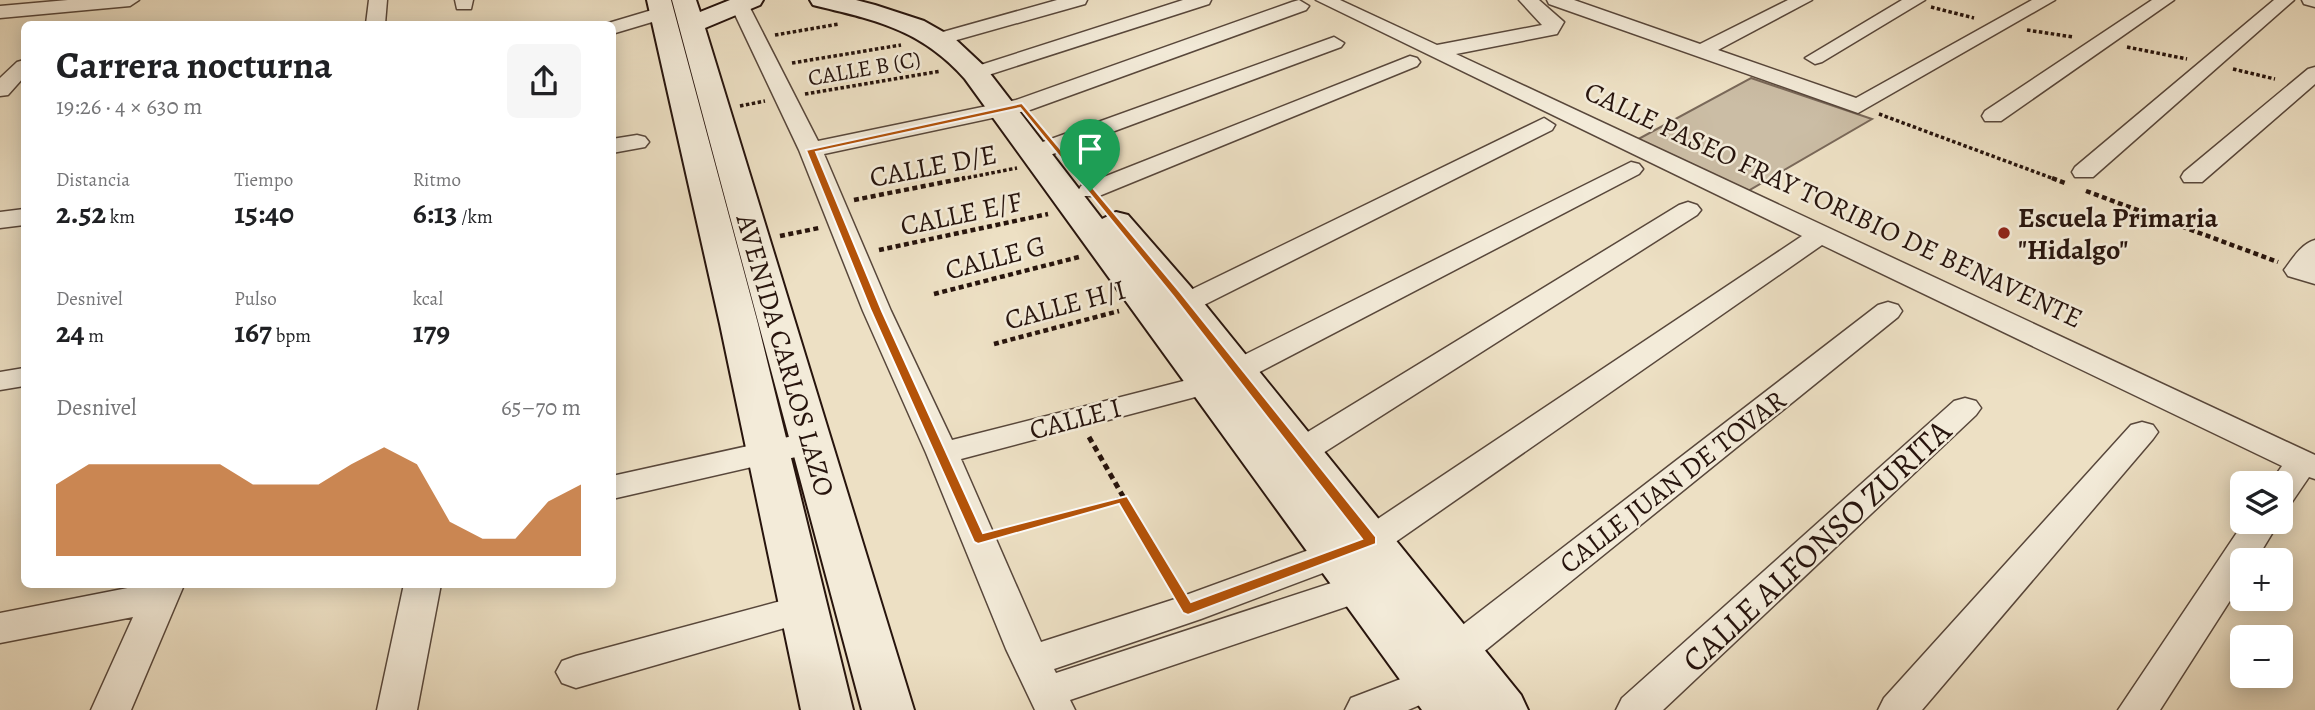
<!DOCTYPE html>
<html lang="es">
<meta charset="utf-8">
<style>
body{margin:0;font-family:Alegreya,serif;background:#f6f6f6;color:#202124;height:100vh;display:flex;flex-direction:column;font-size:26px;white-space:nowrap}
*{box-sizing:border-box;margin:0}
p{font-size:23px;color:#757577}
.icon{flex:none;width:38px;height:38px;fill:none;stroke:currentColor;stroke-width:2;stroke-linecap:round;stroke-linejoin:round}
.map{position:relative;flex:1;overflow:hidden}
.drawer{position:absolute;left:21px;top:21px;width:595px;height:567px;display:flex;flex-direction:column;background:#fff;border-radius:10px;box-shadow:0 4px 18px #0003}
.drawer>*{flex:none}
.buttons{position:absolute;left:2230px;top:471px;display:grid;gap:14px}
.buttons a{display:grid;place-items:center;width:63px;height:63px;border-radius:10px;background:#fff;box-shadow:0 4px 18px #0003;font-size:35px}
.pin{position:absolute;display:grid;place-items:center;width:60px;height:60px;color:#fff;margin:-72px -30px;border-radius:50% 50% 50% 0;rotate:-45deg;box-shadow:0 0 7px #0007}
.pin .icon{rotate:45deg}
.round{display:grid;place-items:center;flex:none;width:74px;height:74px;border-radius:10px;background:#f6f6f6}
.overview{display:flex;align-items:center;justify-content:space-between;height:119px;padding:0 35px}
h1{font-size:38px;font-weight:700;line-height:52px}
.figures{display:grid;grid-template-columns:repeat(3,1fr);gap:10px;height:119px;padding:7px 35px}
.figures div{display:grid;align-content:center}
.figures b{font-size:30px;font-weight:700}
.figures small{font-size:19px;font-weight:400}
.figures p{font-size:19px}
.chart{height:196px;padding:14px 35px}
.chart p{display:flex;justify-content:space-between}
.chart svg{width:100%;height:126px;margin-top:7px;fill:#b45309;opacity:.7}
.map>svg:first-child{display:block}
</style>
<div class="map">
<svg width="2315" height="710" viewBox="0 0 2315 710">
<rect width="100%" height="100%" fill="#ede0c4"/>
<filter id="stains"><feTurbulence type="fractalNoise" baseFrequency=".00286" numOctaves="4"/><feColorMatrix values="0 0 0 0 .2 0 0 0 0 .09 0 0 0 0 .02 0 0 0 .5 -.17"/></filter>
<radialGradient id="worn" r=".72"><stop offset=".6" stop-color="#630" stop-opacity="0"/><stop offset="1" stop-color="#630" stop-opacity=".3"/></radialGradient>
<!-- green -->
<path fill="#cbbda5" stroke="#796859" stroke-width="2" d="M1751,78L1872,119L1741,195L1631,143Z"/>
<g fill="none" stroke-linecap="round" stroke-linejoin="round">
<!-- street casing -->
<g stroke="#58473b" stroke-width="3">
<path id="street" d="M68,0H139L130,6L0,18V6Z
M369,0H387L385,24H366Z
M455,0H473L471,9H457Z
M732,0H746L748,4L818,141L1016,100L1292,2L1299,0L1309,6L1306,10L1030,110L824,154L891,311L952,440L1207,375L1218,377L1222,384L1218,391L961,459L1041,642L1175,599L1358,532L1802,236L1316,0H1340L1437,45L1542,25L1519,0H1539L1564,22L1557,34L1456,54L2315,455V479L2309,477L2292,502L2280,506V483H2270L2282,466L1822,245L1384,550L1201,619L1054,669L1056,673L1362,573L1375,577L1380,587L1375,597L1070,700L1075,710H1035L1006,649L926,453L863,311L799,150L730,4Z
M1057,0H1087L1085,4L939,45L929,39L932,35Z
M1183,0H1211L1209,4L982,77H968L964,73L968,69Z
M1547,0H1574L1700,44L1788,0H1812L1718,50L1856,98L2032,0H2055L1858,113L1549,4Z
M1902,0H1925L1822,62L1815,64L1805,58Z
M2152,0H2174L2001,121H1985L1982,116L1985,111Z
M2274,0H2294L2093,177H2075L2072,172L2075,167Z
M2302,0H2315V7L2304,4Z
M662,7L672,13L669,17L612,34V24H605Z
M1334,37L1344,43L1341,47L1042,158H1026L1022,153L1026,148Z
M1410,56L1417,58L1420,62L1417,66L1099,196H1081L1078,191L1081,186Z
M24,60V77L8,95L0,96V78L17,62Z
M2315,67V84L2202,182H2184L2181,177L2184,172L2308,69Z
M1544,118L1555,125L1552,130L1194,310L1184,312L1174,310L1170,304L1174,298Z
M637,135L645,137L649,142L645,147L612,153V139Z
M1631,162L1639,164L1643,169L1639,174L1248,378L1237,380L1226,378L1222,371L1226,364Z
M1688,202L1697,205L1701,210L1697,215L1312,460L1281,471L1269,468L1265,460L1269,452L1288,444L1679,205Z
M24,209V225L0,228V212Z
M2315,240V284L2288,276L2284,270C2293,258 2301,244 2315,240Z
M1888,302L1898,305L1902,311L1898,317L1471,662L1457,666L1443,662L1438,651L1443,640L1878,305Z
M24,368V386L0,390V372Z
M1965,398L1976,401L1981,408L1976,415L1663,710H1616L1622,698L1954,401Z
M2142,422L2153,425L2158,432L2153,439L1922,710H1878L1884,698L2131,425Z
M811,432L822,435L827,443L822,451L612,499V476Z
M2244,522H2279L2256,560H2242V582L2160,710H2118Z
M148,584L184,585L131,710H91L133,617L0,643V613Z
M404,584H441L417,710H377Z
M803,595L816,599L822,609L816,619L576,688L562,683L556,672L562,661L576,656Z
M1432,667L1446,672L1452,683L1446,694L1408,710H1345L1351,698Z"/>
</g>
<!-- secondary casing -->
<g stroke="#27140d" stroke-width="4">
<path id="secondary" d="M647,0H671L758,324L853,710H801L720,324Z
M672,0H696L700,12L730,0H763L760,5L705,28L914,710H862Z
M810,0H856L875,5L924,21L954,38L985,67L1102,219L1116,212L1128,215L1190,286L1521,695L1528,710H1422L965,79C921,29 875,20 813,5Z"/>
</g>
<!-- path-far2 -->
<path stroke="#27140d" stroke-width="3.5" stroke-dasharray="3.5 2.5" stroke-linecap="butt" d="M1931,7L1974,18
M2027,30L2073,37
M775,35L839,24
M2127,47L2187,59
M792,63L901,45
M2233,69L2275,79
M805,94L941,71
M740,106L765,101
M1879,114L2057,180
M956,180L1017,168"/>
<!-- path-far1 -->
<path stroke="#27140d" stroke-width="4.5" stroke-dasharray="5 3.5" stroke-linecap="butt" d="M2052,178L2065,183
M2086,191L2278,262
M854,200L965,178
M780,236L819,228
M879,250L1048,214
M934,294L1079,257
M994,344L1119,311"/>
<!-- path -->
<path stroke="#27140d" stroke-width="5" stroke-dasharray="6 4.5" stroke-linecap="butt" d="M1089,437L1175,587
M1003,532L1122,499"/>
<!-- street -->
<use href="#street" fill="#f3ebd9" fill-rule="evenodd"/>
<!-- secondary -->
<use href="#secondary" fill="#f3ebd9" fill-rule="evenodd"/>
</g>
<!-- route -->
<path fill="#b45309" stroke="#fff" stroke-width="2" fill-rule="evenodd" d="M1022,103L1180,292L1376,537V544L1188,615L1183,613L1119,504L978,544L974,542L871,311L806,150ZM1020,108L1173,296L1362,539L1191,602L1127,496L983,533L882,311L816,152Z"/>
<!-- markers -->
<circle fill="#8f2418" stroke="#f3ebd9" stroke-width="2.5" cx="2004" cy="233" r="7"/>
<g text-anchor="middle" stroke-width="5" stroke-linejoin="round" paint-order="stroke">
<!-- far-street labels -->
<g font-size="23" fill="#27140d" stroke="#f3ebd9">
<text transform="translate(864 68) rotate(-10)" y="8">CALLE B (C)</text>
</g>
<!-- street labels -->
<g font-size="28" fill="#27140d" stroke="#f3ebd9">
<text transform="translate(933 165) rotate(-11)" y="10">CALLE D/E</text>
<text transform="translate(1834 204) rotate(25)" y="10">CALLE PASEO FRAY TORIBIO DE BENAVENTE</text>
<text transform="translate(961 213) rotate(-12)" y="10">CALLE E/F</text>
<text transform="translate(995 257) rotate(-15)" y="10">CALLE G</text>
<text transform="translate(1065 304) rotate(-15)" y="10">CALLE H/I</text>
<text transform="translate(786 355) rotate(74)" y="10">AVENIDA CARLOS LAZO</text>
<text transform="translate(1075 418) rotate(-15)" y="10">CALLE I</text>
<text transform="translate(1672 481) rotate(-38)" y="10">CALLE JUAN DE TOVAR</text>
</g>
<!-- poi labels -->
<g font-size="28" font-weight="bold" fill="#27140d" stroke="#f3ebd9" text-anchor="start">
<text x="2018" y="227">Escuela Primaria<tspan x="2018" dy="32">"Hidalgo"</tspan></text>
</g>
<!-- near-street labels -->
<g font-size="33" fill="#27140d" stroke="#f3ebd9">
<text transform="translate(1816 545) rotate(-43)" y="12">CALLE ALFONSO ZURITA</text>
</g>
</g>
<rect width="100%" height="100%" filter="url(#stains)"/>
<rect width="100%" height="100%" fill="url(#worn)"/>
</svg>
<div class="buttons">
<a><svg class="icon" aria-label="layers" viewBox="0 0 24 24"><path d="M12 4l9 5-9 5-9-5zM3 14l9 5 9-5"/></svg></a>
<a>+</a>
<a>−</a>
</div>
<div class="pin" style="left:1090px;top:191px;background:#1e9e55"><svg class="icon" aria-label="arrive" viewBox="0 0 24 24"><path d="M6 21V4h12l-3 4 3 4H6"/></svg></div>
<section class="drawer">
<div class="overview"><div><h1>Carrera nocturna</h1><p>19:26 · 4 × 630 m</p></div><a class="round"><svg class="icon" aria-label="share" viewBox="0 0 24 24"><path d="M12 15V3M7 8l5-5 5 5M5 13v7h14v-7"/></svg></a></div>
<div class="figures">
<div><p>Distancia</p><b>2.52<small> km</small></b></div>
<div><p>Tiempo</p><b>15:40</b></div>
<div><p>Ritmo</p><b>6:13<small> /km</small></b></div>
</div>
<div class="figures">
<div><p>Desnivel</p><b>24<small> m</small></b></div>
<div><p>Pulso</p><b>167<small> bpm</small></b></div>
<div><p>kcal</p><b>179</b></div>
</div>
<div class="chart"><p><span>Desnivel</span>65–70 m</p>
<svg viewBox="0 0 160 44" preserveAspectRatio="none"><path d="M0 44V19L10 12L20 12L30 12L40 12L50 12L60 19L70 19L80 19L90 12L100 6L110 12L120 32L130 38L140 38L150 25L160 19V44z"/></svg>
</div>
</section>
</div>
